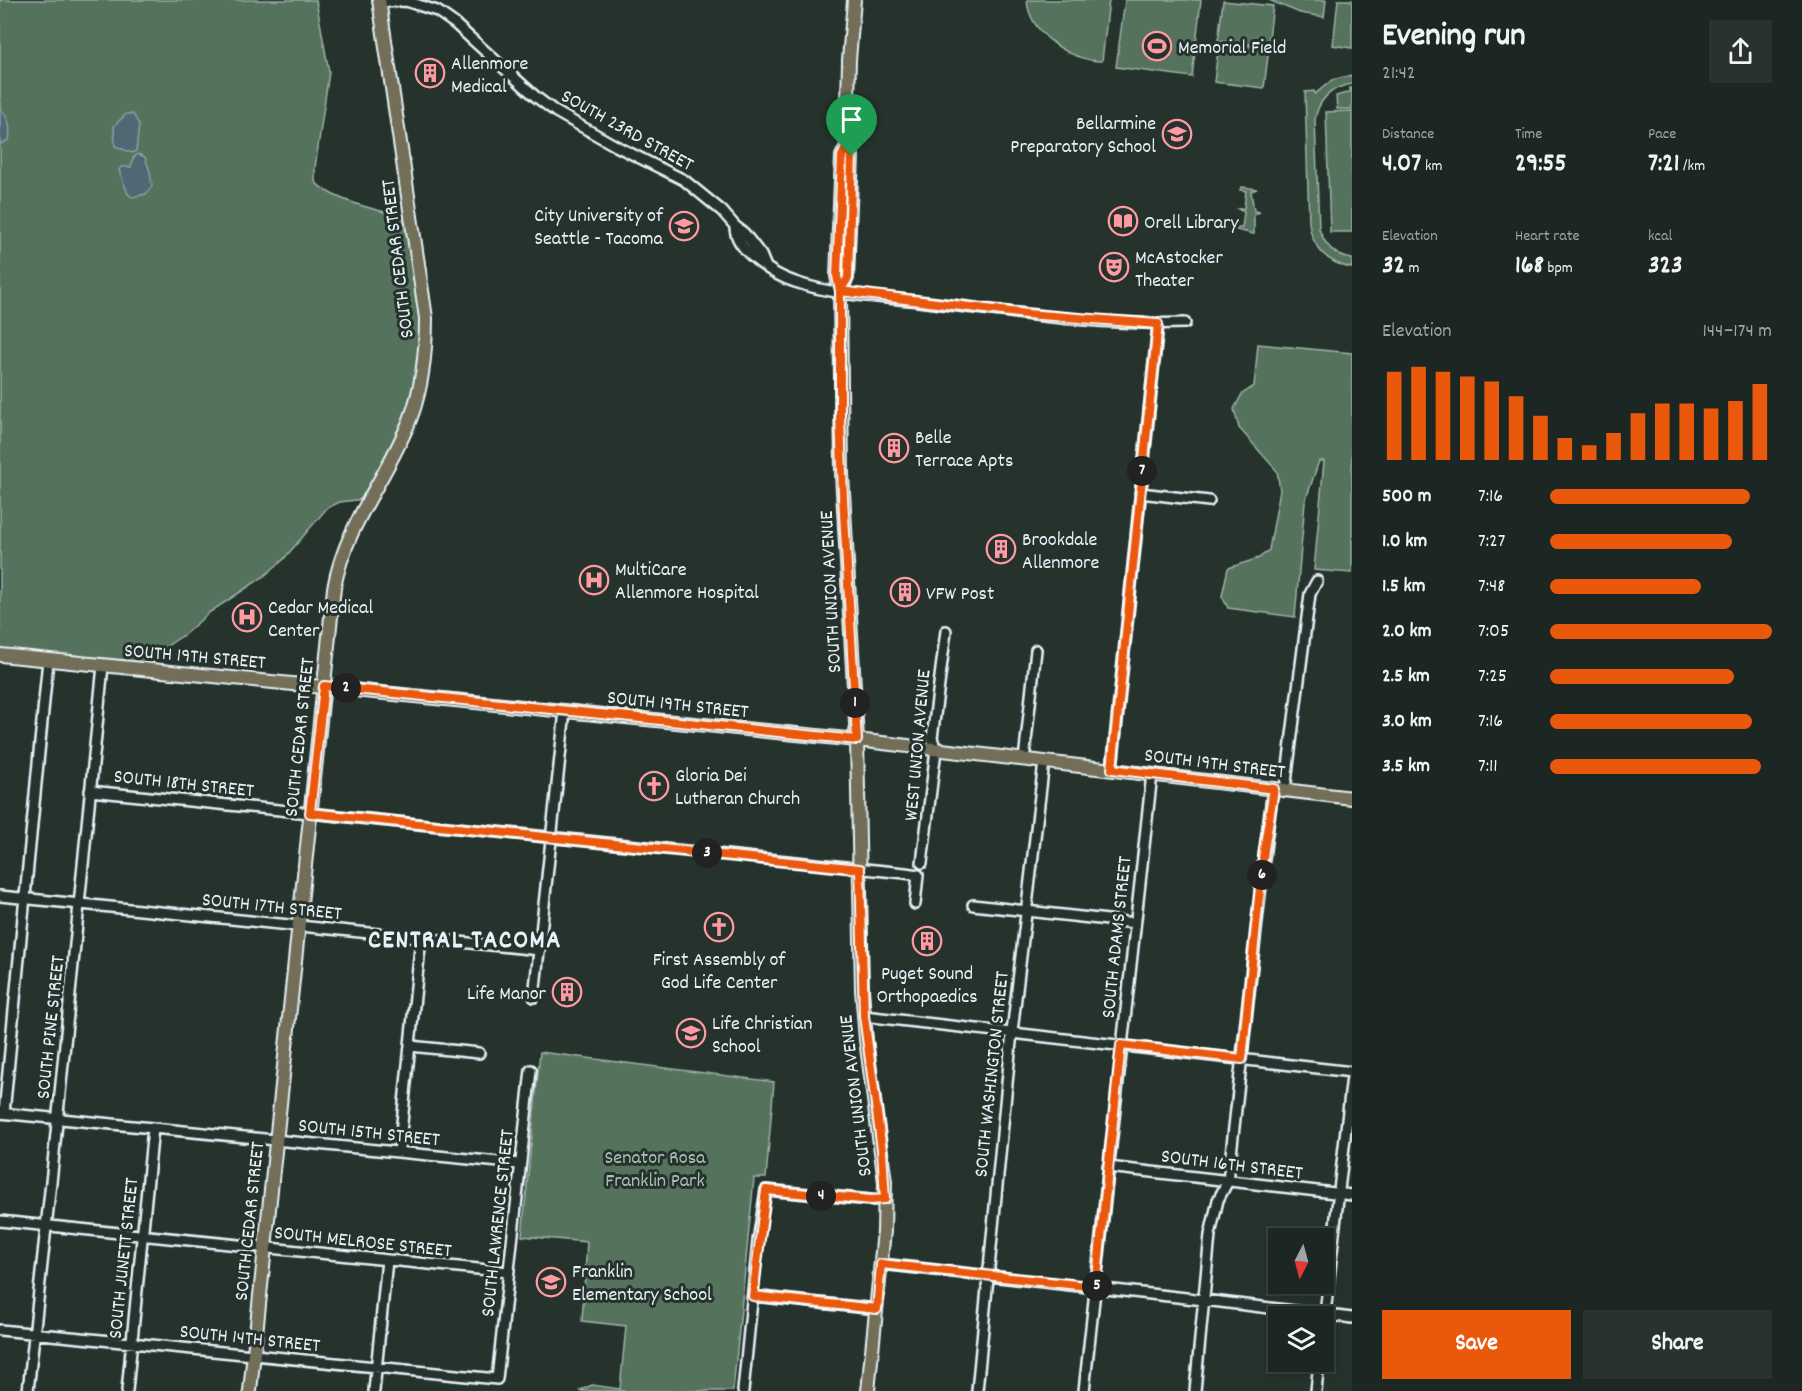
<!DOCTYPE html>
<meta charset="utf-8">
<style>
body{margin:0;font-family:Dekko,sans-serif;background:#29322f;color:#f1f3f6;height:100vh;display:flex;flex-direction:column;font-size:22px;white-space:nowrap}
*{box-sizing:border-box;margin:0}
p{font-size:20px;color:#a0a5a5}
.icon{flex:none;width:33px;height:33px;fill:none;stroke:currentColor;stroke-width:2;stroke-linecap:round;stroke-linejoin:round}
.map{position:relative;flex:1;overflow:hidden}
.drawer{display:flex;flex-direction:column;background:#1c2622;width:450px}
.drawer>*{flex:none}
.needle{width:39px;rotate:186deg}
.tools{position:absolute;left:1268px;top:1228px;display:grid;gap:12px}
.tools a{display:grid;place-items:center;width:66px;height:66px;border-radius:0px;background:#1c2622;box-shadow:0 3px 9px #0003,0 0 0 2px #3a4340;font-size:30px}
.pin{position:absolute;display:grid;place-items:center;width:51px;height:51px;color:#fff;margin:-62px -26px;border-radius:50% 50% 50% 0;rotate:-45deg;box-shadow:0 0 6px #0007}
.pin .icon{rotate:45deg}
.km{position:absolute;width:30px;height:30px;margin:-15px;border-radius:50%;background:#222;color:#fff;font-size:16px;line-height:30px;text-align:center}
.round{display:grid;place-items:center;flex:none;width:63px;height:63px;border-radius:0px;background:#29322f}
.headline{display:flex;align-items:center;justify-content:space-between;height:102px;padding:0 30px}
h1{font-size:33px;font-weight:800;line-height:45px}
.figures{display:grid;grid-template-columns:repeat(3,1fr);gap:9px;height:102px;padding:6px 30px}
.figures div{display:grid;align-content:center}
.figures b{font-size:26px;font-weight:800}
.figures small{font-size:16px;font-weight:400}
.figures p{font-size:16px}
.chart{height:168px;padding:12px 30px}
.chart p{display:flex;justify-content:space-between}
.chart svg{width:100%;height:108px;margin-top:6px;stroke:#ea580c;stroke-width:6}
.button{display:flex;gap:12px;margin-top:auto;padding:12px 30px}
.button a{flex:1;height:69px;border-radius:0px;background:#ea580c;color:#fff;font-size:24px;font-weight:800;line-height:69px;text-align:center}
.button a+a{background:#29322f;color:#f1f3f6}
ul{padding:0 30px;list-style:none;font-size:20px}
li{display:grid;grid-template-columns:96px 72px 1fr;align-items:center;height:45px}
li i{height:15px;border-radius:8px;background:#ea580c}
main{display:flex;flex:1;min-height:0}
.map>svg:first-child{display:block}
</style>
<main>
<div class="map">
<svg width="1352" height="1391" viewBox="0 0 1352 1391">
<rect width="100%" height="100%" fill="#26332d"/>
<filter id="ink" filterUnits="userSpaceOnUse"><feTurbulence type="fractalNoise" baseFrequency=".0167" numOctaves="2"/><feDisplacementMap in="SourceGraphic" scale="12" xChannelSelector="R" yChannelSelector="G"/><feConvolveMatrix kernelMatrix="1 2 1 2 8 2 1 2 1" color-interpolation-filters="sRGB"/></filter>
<g filter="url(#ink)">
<!-- green -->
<path fill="#54735c" stroke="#9eb2aa" stroke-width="1.5" d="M0,0H316L329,72L315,168V181C328,200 389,214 412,217L426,318L411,417L364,499L340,502L327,508L283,560L263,577L210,612L185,634L167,646L149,665L0,655Z
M1027,0H1109L1102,61C1070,61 1029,33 1027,0Z
M1125,0H1201L1192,77L1116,67Z
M1269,0H1326L1324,17L1300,13Z
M1338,0H1352V48L1333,45Z
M1223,1L1273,6L1268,46L1218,41Z
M1219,42L1269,48L1264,88L1214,82Z
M1352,75V84C1331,87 1318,100 1315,120L1319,228C1324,245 1335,256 1352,259V268C1328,264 1311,247 1309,222L1305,92L1314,91L1315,94L1332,80Z
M1350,88H1352V109H1337L1336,96L1350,92Z
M1352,111V232H1330L1326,112Z
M1242,187L1257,189L1251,191L1254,211L1260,212L1254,214V234L1236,230V228H1242L1244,212L1238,209L1244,208L1246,191L1240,190Z
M1258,344L1352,353V573L1314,570L1324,461H1319L1305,502L1295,617L1228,608L1222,596L1228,568L1259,558L1269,550L1280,490L1277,471L1239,428L1234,409L1242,394L1254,386Z
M540,1052L774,1082L766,1178H754L733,1391H579L592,1385L620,1389L626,1326L582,1321L587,1242L522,1236Z"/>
<!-- water -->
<path fill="#4f6873" stroke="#8c9fa8" stroke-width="1.5" d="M0,108C9,118 11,127 9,140L0,144Z
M126,114H133L139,125L136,151L132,153L115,146L114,126Z
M138,154L145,157L150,172L152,186L146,194L132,197L128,194L119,170L121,167H131L133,158Z"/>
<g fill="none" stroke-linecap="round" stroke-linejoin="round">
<!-- minor casing -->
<g stroke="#e8f1f8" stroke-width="14">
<path id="minor" d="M379,2L406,1L437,11L454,23L536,97L556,112L616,146L684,180L722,211L735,226L744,233L761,255L766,267
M735,226C734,250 775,276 795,282C835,296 885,297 926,302C1012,312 1099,326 1185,323
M1140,493L1209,501
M1024,760L1036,650
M1112,769L1158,324
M1285,790L1310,594L1317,581
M90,791L905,873L918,875L915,904
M922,863L936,750L932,738L946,631
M0,896L540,950
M973,905L1135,923
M534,997L565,711
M864,1016L1352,1072
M410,1046L479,1053
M0,1113L519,1164
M4,1113L48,660
M399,1152L421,938
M1108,1167L1352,1195
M0,1221L508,1272
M881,1264L1204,1300L1352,1318
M753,1296L877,1309
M0,1330L497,1379L531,1070
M1323,1331L1352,1076
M28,1391L52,1173L103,666
M127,1391L153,1128
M374,1391L387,1260
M743,1391L758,1241L766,1190L871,1200L885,1199
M977,1391L1012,1032L1044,762
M1084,1391L1152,774
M1195,1391L1210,1235L1218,1200L1228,1181L1265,850L1273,789
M1316,1391L1319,1362"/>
</g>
<!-- major casing -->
<g stroke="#e8f1f8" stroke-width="16">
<path id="major" d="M854,0L849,60L847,146L842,156L837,276L840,291L842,474L857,740L862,990L866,1040L885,1182L884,1231L868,1391
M840,291L847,278L852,156L847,146
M0,655L857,740L1352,798
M250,1391L334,588C346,522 388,478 411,417C423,385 426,352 426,318L379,0"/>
</g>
<!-- minor -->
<use href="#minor" stroke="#26332d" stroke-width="9"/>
<!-- major -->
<use href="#major" stroke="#726e59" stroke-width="12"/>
</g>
</g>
<g fill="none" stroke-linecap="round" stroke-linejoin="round" filter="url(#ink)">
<!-- route casing -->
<g stroke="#fff" stroke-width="12">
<path id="route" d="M852,156L848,278L840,291V416L843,497L857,740L324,686L310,813L860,869L864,1016L882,1150L885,1199L871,1200L766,1190L753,1296L877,1309L881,1264L1096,1287L1121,1045L1242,1059L1264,850L1274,789L1112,769L1158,324L1026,314L840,291L837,276L842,156L847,146L852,156"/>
</g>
<!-- route -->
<use href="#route" stroke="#ea580c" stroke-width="8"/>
</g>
<!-- icons -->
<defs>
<g id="stadium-ring" transform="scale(1.5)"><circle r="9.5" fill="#26332d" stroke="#ff9aa2" stroke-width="1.5"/><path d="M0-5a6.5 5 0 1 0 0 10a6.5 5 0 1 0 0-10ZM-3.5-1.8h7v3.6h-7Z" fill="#ff9aa2"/></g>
<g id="building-ring" transform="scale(1.5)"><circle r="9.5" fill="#26332d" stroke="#ff9aa2" stroke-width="1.5"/><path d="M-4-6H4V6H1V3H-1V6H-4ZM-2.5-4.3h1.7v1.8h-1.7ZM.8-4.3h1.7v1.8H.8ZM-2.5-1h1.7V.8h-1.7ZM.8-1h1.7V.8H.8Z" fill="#ff9aa2"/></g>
<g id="school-ring" transform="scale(1.5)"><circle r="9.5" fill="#26332d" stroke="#ff9aa2" stroke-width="1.5"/><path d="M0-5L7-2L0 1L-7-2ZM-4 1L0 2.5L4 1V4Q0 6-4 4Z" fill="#ff9aa2"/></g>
<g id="library-ring" transform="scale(1.5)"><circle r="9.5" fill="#26332d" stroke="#ff9aa2" stroke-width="1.5"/><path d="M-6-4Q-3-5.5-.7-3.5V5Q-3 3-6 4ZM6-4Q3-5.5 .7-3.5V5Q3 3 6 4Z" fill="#ff9aa2"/></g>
<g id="university-ring" transform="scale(1.5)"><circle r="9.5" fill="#26332d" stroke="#ff9aa2" stroke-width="1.5"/><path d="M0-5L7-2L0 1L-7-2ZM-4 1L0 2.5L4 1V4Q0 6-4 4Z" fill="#ff9aa2"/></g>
<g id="theatre-ring" transform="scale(1.5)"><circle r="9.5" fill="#26332d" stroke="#ff9aa2" stroke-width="1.5"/><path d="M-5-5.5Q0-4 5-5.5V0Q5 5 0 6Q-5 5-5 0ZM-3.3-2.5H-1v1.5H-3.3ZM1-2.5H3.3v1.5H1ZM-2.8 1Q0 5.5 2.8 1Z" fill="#ff9aa2"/></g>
<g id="hospital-ring" transform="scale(1.5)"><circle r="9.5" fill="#26332d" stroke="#ff9aa2" stroke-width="1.5"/><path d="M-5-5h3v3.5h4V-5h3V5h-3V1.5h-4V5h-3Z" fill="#ff9aa2"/></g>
<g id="church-ring" transform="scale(1.5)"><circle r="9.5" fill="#26332d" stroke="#ff9aa2" stroke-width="1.5"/><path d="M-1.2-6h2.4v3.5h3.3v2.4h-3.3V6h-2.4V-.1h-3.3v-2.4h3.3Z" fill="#ff9aa2"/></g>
</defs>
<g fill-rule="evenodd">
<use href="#stadium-ring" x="1157" y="46"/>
<use href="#building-ring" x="430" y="73"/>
<use href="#school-ring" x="1177" y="134"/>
<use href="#library-ring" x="1123" y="221"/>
<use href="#university-ring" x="684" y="226"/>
<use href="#theatre-ring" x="1114" y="267"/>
<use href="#building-ring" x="894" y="448"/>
<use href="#building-ring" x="1001" y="549"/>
<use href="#hospital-ring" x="594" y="580"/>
<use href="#building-ring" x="905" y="592"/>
<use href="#hospital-ring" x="247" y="617"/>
<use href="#church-ring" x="654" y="786"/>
<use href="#church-ring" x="719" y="927"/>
<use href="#building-ring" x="927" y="941"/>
<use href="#building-ring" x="567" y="992"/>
<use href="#school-ring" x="691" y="1033"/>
<use href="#school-ring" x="551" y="1282"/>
</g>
<g text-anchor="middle" stroke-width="6" stroke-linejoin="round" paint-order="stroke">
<!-- poi labels -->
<g font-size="20" fill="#e8f1f8" stroke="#26332d" text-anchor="start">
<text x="1178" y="53">Memorial Field</text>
<text x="451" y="69">Allenmore<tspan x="451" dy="23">Medical</tspan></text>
<text x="1156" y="129" text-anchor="end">Bellarmine<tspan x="1156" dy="23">Preparatory School</tspan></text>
<text x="663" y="221" text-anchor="end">City University of<tspan x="663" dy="23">Seattle - Tacoma</tspan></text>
<text x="1144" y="228">Orell Library</text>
<text x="1135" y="263">McAstocker<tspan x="1135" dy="23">Theater</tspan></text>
<text x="915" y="443">Belle<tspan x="915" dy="23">Terrace Apts</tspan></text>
<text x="1022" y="545">Brookdale<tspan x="1022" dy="23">Allenmore</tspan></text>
<text x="615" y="575">MultiCare<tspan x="615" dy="23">Allenmore Hospital</tspan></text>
<text x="926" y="599">VFW Post</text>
<text x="268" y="613">Cedar Medical<tspan x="268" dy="23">Center</tspan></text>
<text x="675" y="781">Gloria Dei<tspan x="675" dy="23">Lutheran Church</tspan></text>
<text x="719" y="965" text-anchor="middle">First Assembly of<tspan x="719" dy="23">God Life Center</tspan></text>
<text x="927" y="979" text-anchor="middle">Puget Sound<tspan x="927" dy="23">Orthopaedics</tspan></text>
<text x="546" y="999" text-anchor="end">Life Manor</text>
<text x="712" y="1029">Life Christian<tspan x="712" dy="23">School</tspan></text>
<text x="572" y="1277">Franklin<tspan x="572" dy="23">Elementary School</tspan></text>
</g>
<!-- street labels -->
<g font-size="20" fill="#e8f1f8" stroke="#26332d">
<text transform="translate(628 129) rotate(29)" y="7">SOUTH 23RD STREET</text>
<text transform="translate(396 259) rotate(-97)" y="7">SOUTH CEDAR STREET</text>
<text transform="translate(829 592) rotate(-93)" y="7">SOUTH UNION AVENUE</text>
<text transform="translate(195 655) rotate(5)" y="7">SOUTH 19TH STREET</text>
<text transform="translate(678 703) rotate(6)" y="7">SOUTH 19TH STREET</text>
<text transform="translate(298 737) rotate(-84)" y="7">SOUTH CEDAR STREET</text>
<text transform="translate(916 745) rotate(-85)" y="7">WEST UNION AVENUE</text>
<text transform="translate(1215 762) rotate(7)" y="7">SOUTH 19TH STREET</text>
<text transform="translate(184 782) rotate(6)" y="7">SOUTH 18TH STREET</text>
<text transform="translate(272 905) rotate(6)" y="7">SOUTH 17TH STREET</text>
<text transform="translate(1115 937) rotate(-84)" y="7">SOUTH ADAMS STREET</text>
<text transform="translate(49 1027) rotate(-84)" y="7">SOUTH PINE STREET</text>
<text transform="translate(990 1074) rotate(-84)" y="7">SOUTH WASHINGTON STREET</text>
<text transform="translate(854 1096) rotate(-97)" y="7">SOUTH UNION AVENUE</text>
<text transform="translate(369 1131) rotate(6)" y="7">SOUTH 15TH STREET</text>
<text transform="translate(1232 1163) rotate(7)" y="7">SOUTH 16TH STREET</text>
<text transform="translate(248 1221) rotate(-84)" y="7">SOUTH CEDAR STREET</text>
<text transform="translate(496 1223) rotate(-84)" y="7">SOUTH LAWRENCE STREET</text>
<text transform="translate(363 1240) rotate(6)" y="7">SOUTH MELROSE STREET</text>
<text transform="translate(122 1258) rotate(-84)" y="7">SOUTH JUNETT STREET</text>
<text transform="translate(250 1337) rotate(6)" y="7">SOUTH 14TH STREET</text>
</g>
<!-- park labels -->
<g font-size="20" fill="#adbfba" stroke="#26332d">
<text x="655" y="1163">Senator Rosa<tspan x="655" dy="23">Franklin Park</tspan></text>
</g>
<!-- district labels -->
<g font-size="26" font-weight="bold" letter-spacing="1.5" fill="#e8f1f8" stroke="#26332d">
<text x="465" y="947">CENTRAL TACOMA</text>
</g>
</g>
</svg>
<div class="tools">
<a><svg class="needle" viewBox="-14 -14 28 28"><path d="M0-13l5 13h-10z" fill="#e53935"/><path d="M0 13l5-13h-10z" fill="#a0a5a5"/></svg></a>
<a><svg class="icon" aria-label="layers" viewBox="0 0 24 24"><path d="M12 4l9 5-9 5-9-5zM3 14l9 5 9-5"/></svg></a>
</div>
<div class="pin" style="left:852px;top:156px;background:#1e9e55"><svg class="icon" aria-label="arrive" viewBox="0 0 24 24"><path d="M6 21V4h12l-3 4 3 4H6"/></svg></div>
<b class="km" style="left:855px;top:703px">1</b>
<b class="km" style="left:346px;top:688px">2</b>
<b class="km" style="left:707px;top:853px">3</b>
<b class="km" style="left:821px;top:1196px">4</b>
<b class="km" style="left:1097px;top:1286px">5</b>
<b class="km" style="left:1262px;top:875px">6</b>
<b class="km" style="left:1142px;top:471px">7</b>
</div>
<section class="drawer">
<div class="headline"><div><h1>Evening run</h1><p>21:42</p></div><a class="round"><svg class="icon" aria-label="share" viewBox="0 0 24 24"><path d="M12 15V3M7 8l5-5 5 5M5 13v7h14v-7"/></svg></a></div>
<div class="figures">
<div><p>Distance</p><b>4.07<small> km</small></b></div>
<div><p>Time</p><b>29:55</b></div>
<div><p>Pace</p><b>7:21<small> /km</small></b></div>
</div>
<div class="figures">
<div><p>Elevation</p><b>32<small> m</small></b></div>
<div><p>Heart rate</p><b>168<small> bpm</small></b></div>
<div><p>kcal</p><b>323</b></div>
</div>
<div class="chart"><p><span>Elevation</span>144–174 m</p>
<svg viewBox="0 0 160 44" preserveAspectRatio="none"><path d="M5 44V8M15 44V6M25 44V8M35 44V10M45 44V12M55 44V18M65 44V26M75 44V35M85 44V38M95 44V33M105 44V25M115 44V21M125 44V21M135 44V23M145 44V20M155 44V13"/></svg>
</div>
<ul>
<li><b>500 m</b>7:16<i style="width:90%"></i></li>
<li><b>1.0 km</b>7:27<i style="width:82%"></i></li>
<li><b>1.5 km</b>7:48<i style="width:68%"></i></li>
<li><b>2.0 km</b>7:05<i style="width:100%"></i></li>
<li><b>2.5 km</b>7:25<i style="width:83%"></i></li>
<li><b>3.0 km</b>7:16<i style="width:91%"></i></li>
<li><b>3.5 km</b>7:11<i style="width:95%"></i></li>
</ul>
<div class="button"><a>Save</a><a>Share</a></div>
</section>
</main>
